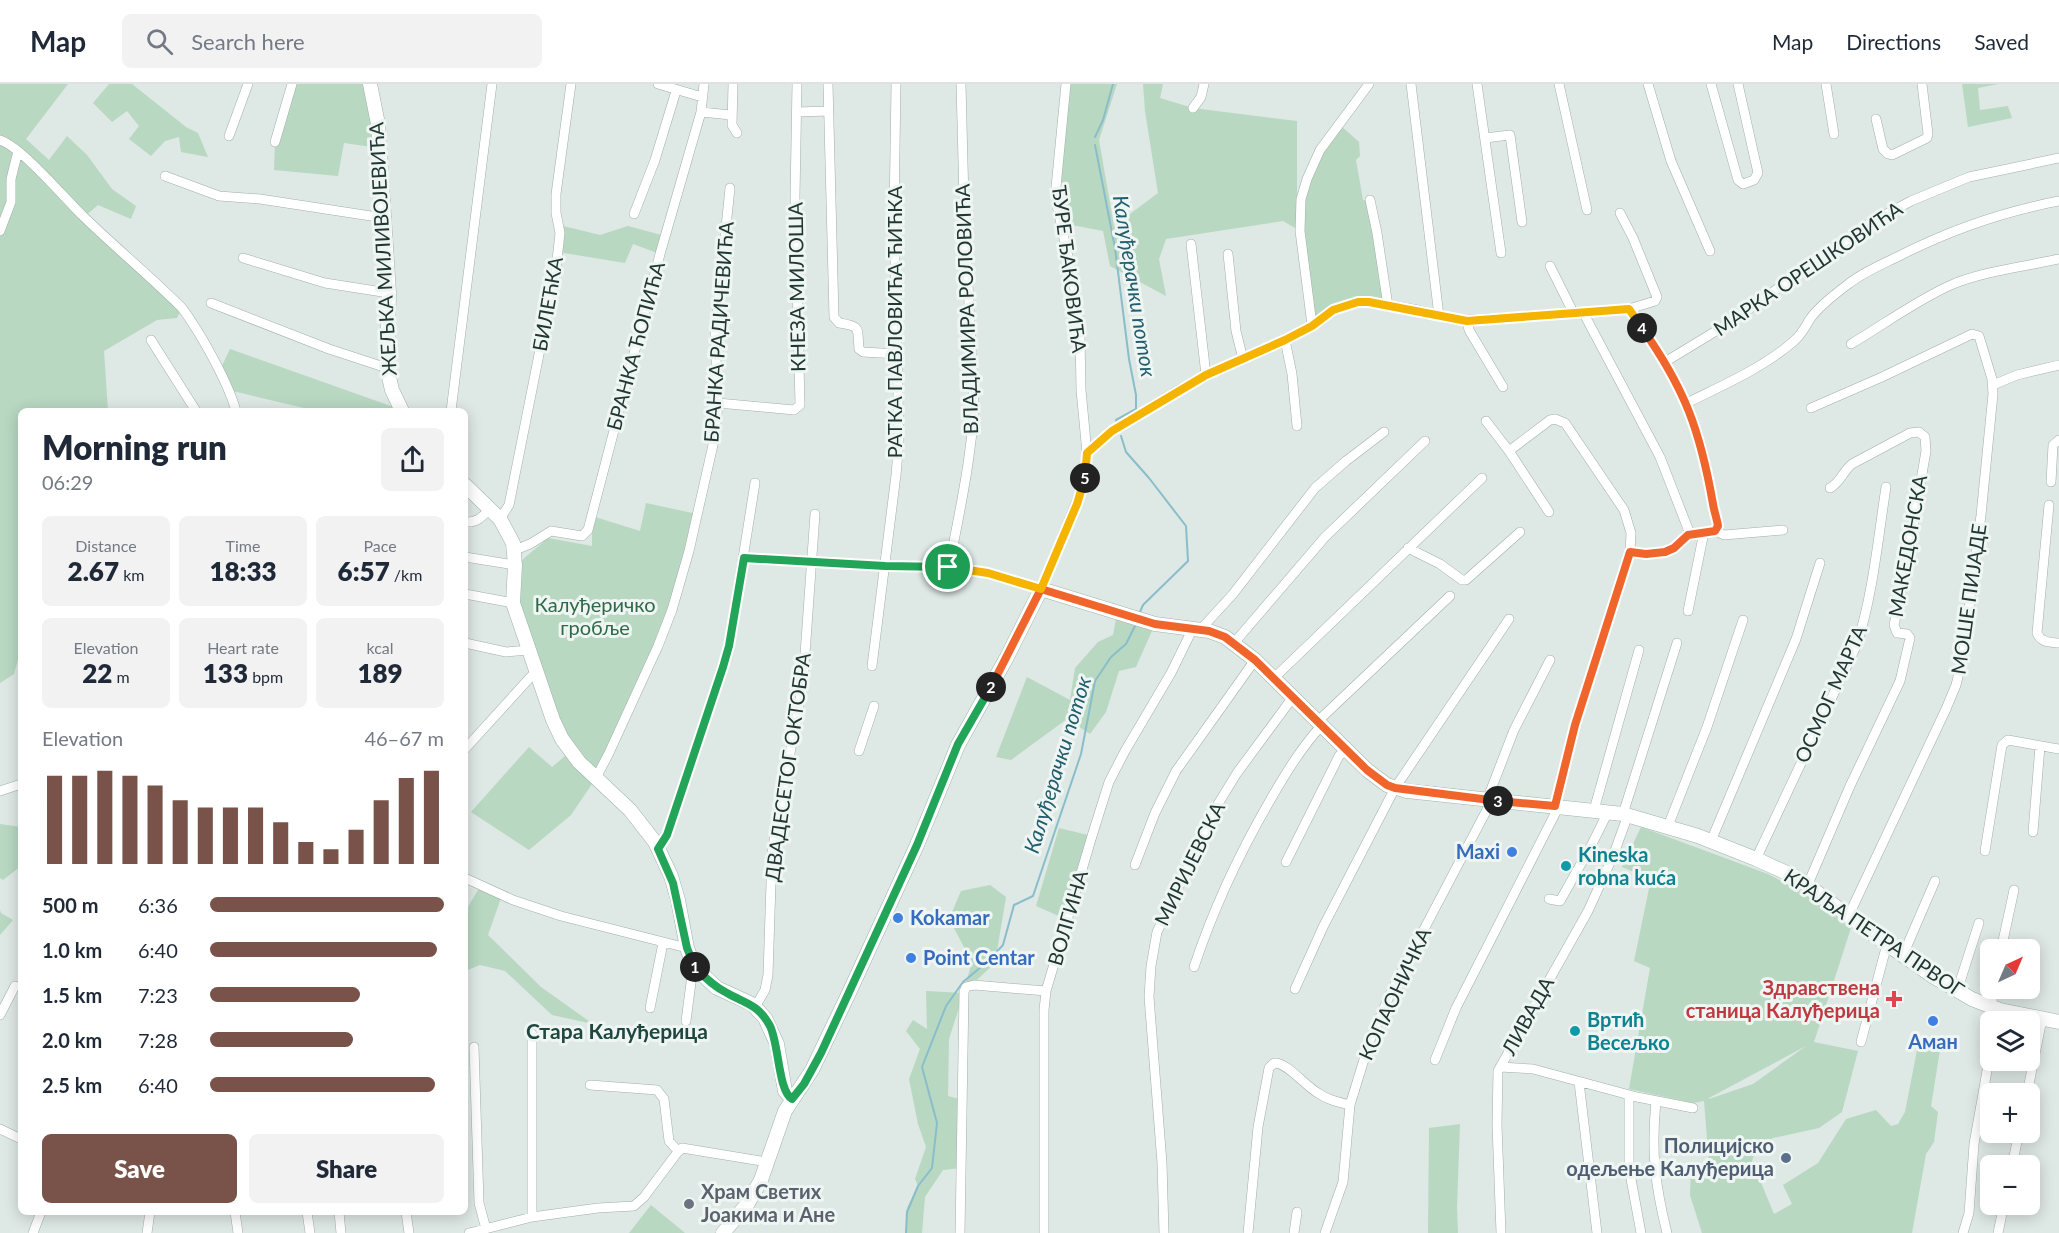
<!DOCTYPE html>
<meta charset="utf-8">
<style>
body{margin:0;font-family:Lato,sans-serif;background:#f2f2f3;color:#1f2937;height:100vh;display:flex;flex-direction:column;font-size:22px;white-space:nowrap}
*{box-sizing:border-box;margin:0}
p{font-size:20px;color:#747a83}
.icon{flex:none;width:33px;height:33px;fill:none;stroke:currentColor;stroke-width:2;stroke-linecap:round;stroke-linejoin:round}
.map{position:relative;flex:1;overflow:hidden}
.details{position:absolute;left:18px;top:324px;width:450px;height:807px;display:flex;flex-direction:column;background:#fff;border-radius:9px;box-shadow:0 3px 15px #0003}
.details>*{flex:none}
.needle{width:39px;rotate:44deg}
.tools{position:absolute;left:1980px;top:855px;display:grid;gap:12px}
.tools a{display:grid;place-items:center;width:60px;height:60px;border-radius:9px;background:#fff;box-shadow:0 3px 15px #0003;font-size:30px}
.pin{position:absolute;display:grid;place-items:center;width:51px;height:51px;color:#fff;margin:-26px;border:3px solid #fff;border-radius:50%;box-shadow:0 2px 6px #0007}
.km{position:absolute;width:30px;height:30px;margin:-15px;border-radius:50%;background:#222;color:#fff;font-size:16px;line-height:30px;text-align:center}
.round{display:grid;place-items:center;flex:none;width:63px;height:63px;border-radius:9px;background:#f2f2f3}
.overview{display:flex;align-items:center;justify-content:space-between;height:102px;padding:0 24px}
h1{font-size:33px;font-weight:800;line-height:45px}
.metrics{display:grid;grid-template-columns:repeat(3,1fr);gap:9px;height:102px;padding:6px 24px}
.metrics div{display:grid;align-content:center;border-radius:9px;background:#f2f2f3;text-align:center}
.metrics b{font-size:26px;font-weight:800}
.metrics small{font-size:16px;font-weight:400}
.metrics p{font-size:16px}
.chart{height:168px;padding:12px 24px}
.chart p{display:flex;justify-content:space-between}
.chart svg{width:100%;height:108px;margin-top:6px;stroke:#795349;stroke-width:6}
.primary-button{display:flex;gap:12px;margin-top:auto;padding:12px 24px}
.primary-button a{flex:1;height:69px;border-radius:9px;background:#795349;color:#fff;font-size:24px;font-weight:800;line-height:69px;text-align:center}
.primary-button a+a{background:#f2f2f3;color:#1f2937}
ul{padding:0 24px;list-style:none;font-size:20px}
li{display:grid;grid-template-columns:96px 72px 1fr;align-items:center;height:45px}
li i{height:15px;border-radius:8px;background:#795349}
header{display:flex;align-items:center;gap:36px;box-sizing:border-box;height:84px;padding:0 30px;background:#fff;border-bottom:2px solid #e0e1e3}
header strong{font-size:28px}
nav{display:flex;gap:33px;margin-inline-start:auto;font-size:21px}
.search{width:420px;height:54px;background:#f2f2f3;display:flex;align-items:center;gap:15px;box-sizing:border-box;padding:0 21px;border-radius:9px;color:#747a83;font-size:22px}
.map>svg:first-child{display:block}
</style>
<header>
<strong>Map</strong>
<div class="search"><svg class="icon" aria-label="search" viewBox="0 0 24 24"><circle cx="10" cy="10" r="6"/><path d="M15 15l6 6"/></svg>Search here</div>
<nav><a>Map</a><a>Directions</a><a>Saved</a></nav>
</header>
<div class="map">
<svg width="2059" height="1149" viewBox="0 0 2059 1149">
<rect width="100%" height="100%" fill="#dee8e4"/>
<!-- green -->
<path fill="#b8d8c2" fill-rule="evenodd" d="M0,0H68L26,55L49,76L67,52L87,71L112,105L136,122L131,135L98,121L84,133L182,224L177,234L157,236L104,267L108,327H21V564L14,590L0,599Z
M109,0H132L186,43L198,49L208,73L181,68L179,53L165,57L151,72L129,55L139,42L127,27L112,38L93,19Z
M292,0H370L379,64L344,59L338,92L274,86L275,58Z
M1066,0H1117L1099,56L1114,142L1158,109L1145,27L1143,0H1163L1160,14L1193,24L1297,37V123L1307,95L1340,41L1359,58L1360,72L1356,76L1363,116H1367L1384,215L1382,221L1358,218L1312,241L1300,147L1283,137L1166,155L1159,175L1166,212L1110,182L1103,147L1072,141L1056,103Z
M1962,0H1998L1978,4L1980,26L2008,22L2012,34L1968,43Z
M559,141L600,151L628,142L665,152L660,170L633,160L625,179L558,168Z
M230,265L402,326V327H317L228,306L219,288Z
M646,419L697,430L678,508L596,687L575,669L558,639L517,516L522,476L548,454L592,462V432L640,447Z
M1117,529L1155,540L1136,583L1119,587L1106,628L1090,650L1067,635L1011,676L996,673L1027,593L1070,616L1075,584L1098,558L1113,551Z
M529,663L552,683L570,668L596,694L571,731L529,766L471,728Z
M0,740L21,743V782L3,796L0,794Z
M1641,743L1768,790L1801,807L1851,844L1814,958L1858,967L1842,1028L1819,1044L1773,1054L1756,1064L1752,1077L1774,1130L1792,1120L1783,1101L1818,1079L1846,1035L1876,1026L1891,1042L1898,1040L1905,1028L1918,961L1940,966L1931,1022L1938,1028L1934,1058L1926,1070L1912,1149H1702L1690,1111L1691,1086L1709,1079L1704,1017L1693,1019L1629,1005L1650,884L1634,877L1651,795L1622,783ZM1806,962L1753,1000L1709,1015V1014Z
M1059,744L1092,752L1068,836L1036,822Z
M481,801L502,811L488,851L541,903L593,940L552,931L505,887L480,881L465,887V828Z
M990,801L1006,813L995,879L964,908L949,955L948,1012L963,1016L962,1084L943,1086L925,1113L922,1149H906L907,1124L918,1102L915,1095L926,1063L918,1040L909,995L920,965L906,947L913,936L927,945L926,907L963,909L972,878L949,835L961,807Z
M0,826L1,829L13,836L0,851Z
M1460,1040L1457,1123L1458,1149H1428L1429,1044Z
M651,1121L685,1149H629Z"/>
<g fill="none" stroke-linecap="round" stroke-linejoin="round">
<!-- stream -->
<path stroke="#8abdca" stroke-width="2" d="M1095,53L1103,36L1113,0
M1095,61L1115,164L1129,275L1136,311V325L1116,336L1117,338
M1121,352L1126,368L1149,394L1186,442L1188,477L1143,521L1140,528
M906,1149L907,1128L918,1102L932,1084L937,1039L922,983L946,922L963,898L988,877L1003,861L1014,821L1033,812L1081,670L1095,597L1111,573L1126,560L1135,542"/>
<!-- street casing -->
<g stroke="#a2afab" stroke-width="10">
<path id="street" d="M658,0L702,13
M733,0L732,41L737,49
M828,0L834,233L839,239C862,242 857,245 859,265L863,268L898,270
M1411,0L1439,232
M1477,0L1501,169
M1559,0L1587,126
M1648,0L1671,77L1710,167
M1711,0L1738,96L1743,100L1754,96L1758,89L1738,0
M1826,0L1834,50
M1193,24L1201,13L1204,0
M701,28L731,31
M797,28L828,27
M1876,35L1883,65L1888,70L1892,71L1927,54L1928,50L1922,0
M229,52L248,0
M1485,54L1510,51L1522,138
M0,56C23,64 65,115 84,133C116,164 150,192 182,224C200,248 228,298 236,327
M275,58L292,0
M165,92L219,112L260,115L384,134
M1370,116L1377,149L1388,222
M1620,129L1633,154L1657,213L1655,217L1629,225
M634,130L655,76L676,7
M0,147L11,118V95L18,67
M1191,160L1206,291
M1228,170L1236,247L1243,275
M243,174L325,199L389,209
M1550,182L1574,230
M211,219L329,265L387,284
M1584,230L1660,373L1690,450
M1467,236L1469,246L1503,303
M1312,241L1300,147L1301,115L1307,95L1320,66L1369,0
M151,256L196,327
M1285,256L1292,290L1297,342
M1851,260C1883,241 1917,216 1951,201C1980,188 2027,182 2059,175
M1665,278L1729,239L1872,138L1911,117L1969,93L2059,74
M1993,301L2017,291L2059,281
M718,319L794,326L800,321L795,113L797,0
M1687,319C1723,301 1763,284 1794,257C1802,250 1805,243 1810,235C1819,222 1835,210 1847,201C1863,188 1881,181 1899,172C1952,145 2001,128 2059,117
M1811,324L1882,293L1972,250L1979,252L1992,295L1993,310L1981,431L1963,572L1956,601L1946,625L1848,833
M451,327L492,0
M1486,337L1509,367L1549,428
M1509,367L1550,336L1555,335L1565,339L1624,426L1631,449L1630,468L1575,641L1555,722
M1087,369L1112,347L1175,308L1206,291L1285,256L1312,241L1333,226L1345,221L1358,218H1369L1418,226L1450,235L1467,236L1629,225C1658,266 1685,306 1699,355C1708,383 1710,412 1718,440L1715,447
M2051,398L2053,361L2059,356
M2049,421L2037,549C2041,559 2050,558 2059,559
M500,435L509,421L556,185L560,149L556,129V110L571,0
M465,438C477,439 482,433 490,425
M1715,447L1724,451L1783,446
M1408,464L1440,480L1462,496H1466L1520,448
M515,466L530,460L551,447L582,452L588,446L660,170L701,28L704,0
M1630,468L1646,470L1665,468L1674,464L1688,451L1715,447
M465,473L515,481
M744,474L885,482L958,484L988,489L1041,505L1083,402L1087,369L1081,306L1080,251L1076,211L1057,121L1056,103L1066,0
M949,483C959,430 971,377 974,323L964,117L961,0
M465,510L513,519
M1688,527L1704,448
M1201,545L1233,510L1315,404L1346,377L1384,348
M465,559L506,568L529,566
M1234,559L1325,453L1425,357
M872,582L896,391L899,356L894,131L896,0
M1274,594L1482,394
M1318,637L1450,512
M465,665L536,587
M859,667L874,622
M596,694L609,669L658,562L672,526L689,467L715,352L718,319L715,251L730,104
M0,707L21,700
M1487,716L1514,646L1550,576
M1594,726L1639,566
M1623,730L1677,559
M1668,742L1707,643L1743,536
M2033,748L2040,662
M1711,757L1796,555L1820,479
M658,765L667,751L729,562L755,399
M1985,767L2002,661L2008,656L2059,665
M1756,775L1857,560C1873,510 1878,455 1886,403
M1286,778L1339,672L1346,665
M1135,781L1155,729L1176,687L1255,576
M465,794L513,816L561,832L687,864
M1808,800L1850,702L1900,597L1910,554L1907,550L1897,549L1894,541L1903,500L1926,367L1925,353L1919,348L1910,349L1852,380C1843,387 1841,398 1830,404
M1549,815L1560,817L1591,762L1608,728
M2001,866L2014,806
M1903,871L1935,797
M1194,883C1213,826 1238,772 1268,720C1284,692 1300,665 1322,641
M1295,905L1323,843L1395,704L1509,535
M1957,907L1979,839
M755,923L765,906L768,891L772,768L803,598L815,430
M1991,923L1994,904
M650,924L663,859
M0,931L15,902
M686,937L692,891L697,886
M532,950V1133
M1861,958L1887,860
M474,963L479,1119L486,1145
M1435,976L1456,924L1559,722
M1500,983L1533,985L1637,1013L1693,1024
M1579,998L1597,1149
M590,1001L657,1006L664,1015L669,1057L678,1067
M2027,1010L2042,935
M1629,1011V1084L1641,1149
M1656,1017C1651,1067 1655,1101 1667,1149
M0,1045L21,1055
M2012,1082L2019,1048
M235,1128L238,1149
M307,1128L310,1149
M339,1128L341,1149
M406,1128L409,1149
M33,1149L41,1128
M147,1149L150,1128
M469,1149L532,1133L598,1124L634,1122L644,1113L677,1069L682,1064L767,1078
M960,1149L964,908L966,903L974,901L1046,907
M1044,1149V926L1046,907L1092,752L1109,698L1125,667L1171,589L1193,544
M1164,1149L1162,1079L1149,913L1151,882L1157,848L1218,720L1237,689L1293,613
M1248,1149L1258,1043L1269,984L1274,979C1287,978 1305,1002 1318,1009C1328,1016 1338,1018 1350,1021
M1294,1149L1297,1128
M1325,1149L1343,1098L1350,1021L1370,956L1391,908L1492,716
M1501,1149L1497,1041L1498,987L1588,827L1613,772L1628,731
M1963,1149L1969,1129L1974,1060L1990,970
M1998,1149L2004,1120"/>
</g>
<!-- secondary casing -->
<g stroke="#9fb3ac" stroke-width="15">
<path id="secondary" d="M370,0L378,40L389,209L387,284L392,306L402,327
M465,401L500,435L513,459L515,481L513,519L553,636L562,655L579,678L630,726L655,758L671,792L678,816L687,864L693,880L705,893L717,904L752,920L765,934L777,960L785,1007L792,1015
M723,1149L748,1119L761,1096L785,1027L812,986L848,911L917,761L958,661L1007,573L1041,505L1155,540L1209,547L1225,553L1255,576L1367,686L1387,701L1407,707L1623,730L1698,752L1756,775L1798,794L1871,849L1934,893L1972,915L2000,926L2059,938"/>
</g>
<!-- street -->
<use href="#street" stroke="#fff" stroke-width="9"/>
<!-- secondary -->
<use href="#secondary" stroke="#fff" stroke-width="14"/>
</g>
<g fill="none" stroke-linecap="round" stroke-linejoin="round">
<!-- split-1 casing -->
<g stroke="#fff" stroke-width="12">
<path id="split-1" d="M695,883L687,864L673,799L658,765L667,751L723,583L729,562L744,474L885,482L948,483"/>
</g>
<!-- split-2 casing -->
<g stroke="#fff" stroke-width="12">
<path id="split-2" d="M695,883C704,893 715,903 727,909C746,920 758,920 770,942C779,960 778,1006 792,1015L804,1000L821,969L917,761L958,660L991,603"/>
</g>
<!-- split-3 casing -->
<g stroke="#fff" stroke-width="12">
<path id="split-3" d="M991,603L1041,505L1155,540L1209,547L1225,553L1255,576L1367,686L1387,701L1395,704L1498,717"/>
</g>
<!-- split-4 casing -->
<g stroke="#fff" stroke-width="12">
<path id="split-4" d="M1498,717L1555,722L1575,641L1630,468L1646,470L1665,468L1674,464L1688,451L1715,447L1718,442C1717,435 1714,427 1713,420C1700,346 1685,305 1642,244"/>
</g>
<!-- split-5 casing -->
<g stroke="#fff" stroke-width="12">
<path id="split-5" d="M1085,394L1087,369L1112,347L1206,291L1285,256L1312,242L1333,226L1358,218H1369L1467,237L1629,225L1642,244"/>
</g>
<!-- split-6 casing -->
<g stroke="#fff" stroke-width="12">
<path id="split-6" d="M948,483L988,489L1041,505L1077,420L1085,394"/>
</g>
<!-- split-1 -->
<use href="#split-1" stroke="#22a559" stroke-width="8"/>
<!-- split-2 -->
<use href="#split-2" stroke="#22a559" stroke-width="8"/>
<!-- split-3 -->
<use href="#split-3" stroke="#f0652b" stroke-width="8"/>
<!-- split-4 -->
<use href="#split-4" stroke="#f0652b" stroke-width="8"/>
<!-- split-5 -->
<use href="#split-5" stroke="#f5b400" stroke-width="8"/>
<!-- split-6 -->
<use href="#split-6" stroke="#f5b400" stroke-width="8"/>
</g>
<!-- markers -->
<g fill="#3f7fe0" stroke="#eef5f2" stroke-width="2">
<circle cx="1512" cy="768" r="6"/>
<circle cx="898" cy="834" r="6"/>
<circle cx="911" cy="874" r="6"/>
<circle cx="1933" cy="937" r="6"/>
</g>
<g fill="#0f9aa8" stroke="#eef5f2" stroke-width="2">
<circle cx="1566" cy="782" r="6"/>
<circle cx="1575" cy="947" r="6"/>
</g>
<path fill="#e0444e" stroke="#eef5f2" stroke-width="2" d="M1891 906h6v6h6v6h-6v6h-6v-6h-6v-6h6z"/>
<circle fill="#5c6f8a" stroke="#eef5f2" stroke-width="2" cx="1786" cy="1074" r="6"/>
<circle fill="#6b7280" stroke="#eef5f2" stroke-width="2" cx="689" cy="1120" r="6"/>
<g text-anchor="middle" stroke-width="6" stroke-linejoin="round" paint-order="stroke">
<!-- street labels -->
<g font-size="20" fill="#213732" stroke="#eef5f2">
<text transform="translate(383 165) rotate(-93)" y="7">ЖЕЉКА МИЛИВОЈЕВИЋА</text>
<text transform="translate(1069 185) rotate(83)" y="7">ЂУРЕ ЂАКОВИЋА</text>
<text transform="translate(1808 185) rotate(-34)" y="7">МАРКА ОРЕШКОВИЋА</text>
<text transform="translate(797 203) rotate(-91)" y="7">КНЕЗА МИЛОША</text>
<text transform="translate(548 220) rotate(-80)" y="7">БИЛЕЋКА</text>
<text transform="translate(967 225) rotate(-92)" y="7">ВЛАДИМИРА РОЛОВИЋА</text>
<text transform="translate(895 238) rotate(-90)" y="7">РАТКА ПАВЛОВИЋА ЋИЋКА</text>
<text transform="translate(719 248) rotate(-86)" y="7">БРАНКА РАДИЧЕВИЋА</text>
<text transform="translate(636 262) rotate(-75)" y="7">БРАНКА ЋОПИЋА</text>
<text transform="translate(1908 462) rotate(-80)" y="7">МАКЕДОНСКА</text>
<text transform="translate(1969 515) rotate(-82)" y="7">МОШЕ ПИЈАДЕ</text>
<text transform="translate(1831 610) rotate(-66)" y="7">ОСМОГ МАРТА</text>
<text transform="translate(788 683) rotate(-82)" y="7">ДВАДЕСЕТОГ ОКТОБРА</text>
<text transform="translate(1190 780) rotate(-64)" y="7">МИРИЈЕВСКА</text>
<text transform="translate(1068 834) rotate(-74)" y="7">ВОЛГИНА</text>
<text transform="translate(1874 849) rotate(34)" y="7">КРАЉА ПЕТРА ПРВОГ</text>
<text transform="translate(1395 910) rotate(-65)" y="7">КОПАОНИЧКА</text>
<text transform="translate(1528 932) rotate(-61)" y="7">ЛИВАДА</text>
</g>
<!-- park labels -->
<g font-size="20" fill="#2f6a48" stroke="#eef5f2">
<text x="595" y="528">Калуђеричко<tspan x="595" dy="23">гробље</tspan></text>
</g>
<!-- shop labels -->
<g font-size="20" font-weight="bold" fill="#366cbe" stroke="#eef5f2" text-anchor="start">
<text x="1500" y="775" text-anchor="end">Maxi</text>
<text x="910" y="841">Kokamar</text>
<text x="923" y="881">Point Centar</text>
<text x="1933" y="965" text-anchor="middle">Аман</text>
</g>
<!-- culture labels -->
<g font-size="20" font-weight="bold" fill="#0d838f" stroke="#eef5f2" text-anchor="start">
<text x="1578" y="778">Kineska<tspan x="1578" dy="23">robna kuća</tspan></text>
<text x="1587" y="943">Вртић<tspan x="1587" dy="23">Весељко</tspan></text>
</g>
<!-- health labels -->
<g font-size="20" font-weight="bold" fill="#be3a42" stroke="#eef5f2" text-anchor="end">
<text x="1880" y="911">Здравствена<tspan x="1880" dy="23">станица Калуђерица</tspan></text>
</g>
<!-- service labels -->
<g font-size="20" font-weight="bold" fill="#4e5e75" stroke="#eef5f2" text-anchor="end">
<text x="1774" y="1069">Полицијско<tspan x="1774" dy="23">одељење Калуђерица</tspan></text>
</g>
<!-- worship labels -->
<g font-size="20" font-weight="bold" fill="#5b616d" stroke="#eef5f2" text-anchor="start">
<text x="701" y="1115">Храм Светих<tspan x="701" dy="23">Јоакима и Ане</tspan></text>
</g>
<!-- water labels -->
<g font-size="21" font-style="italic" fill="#215d6d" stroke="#eef5f2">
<text transform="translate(1134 202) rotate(81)" y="7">Калуђерачки поток</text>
<text transform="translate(1058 681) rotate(-73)" y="7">Калуђерачки поток</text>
</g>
<!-- neighbourhood labels -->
<g font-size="21" font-weight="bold" fill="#1f473f" stroke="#eef5f2">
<text x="617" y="955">Стара Калуђерица</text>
</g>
</g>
</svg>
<div class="tools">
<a><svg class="needle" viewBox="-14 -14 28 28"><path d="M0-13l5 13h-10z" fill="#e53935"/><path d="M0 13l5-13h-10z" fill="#747a83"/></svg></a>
<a><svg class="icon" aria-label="layers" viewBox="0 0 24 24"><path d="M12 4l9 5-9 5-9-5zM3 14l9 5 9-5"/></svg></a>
<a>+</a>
<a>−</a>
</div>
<div class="pin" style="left:948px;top:483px;background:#1e9e55"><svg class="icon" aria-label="arrive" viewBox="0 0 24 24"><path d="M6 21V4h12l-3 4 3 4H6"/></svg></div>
<b class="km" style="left:695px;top:883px">1</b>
<b class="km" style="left:991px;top:603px">2</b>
<b class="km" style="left:1498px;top:717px">3</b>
<b class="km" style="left:1642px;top:244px">4</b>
<b class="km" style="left:1085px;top:394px">5</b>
<section class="details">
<div class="overview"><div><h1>Morning run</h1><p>06:29</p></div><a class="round"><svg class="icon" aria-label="share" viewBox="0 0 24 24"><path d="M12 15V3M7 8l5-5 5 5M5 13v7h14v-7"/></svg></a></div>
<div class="metrics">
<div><p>Distance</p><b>2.67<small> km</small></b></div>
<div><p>Time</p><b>18:33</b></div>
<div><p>Pace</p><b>6:57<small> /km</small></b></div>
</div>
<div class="metrics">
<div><p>Elevation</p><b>22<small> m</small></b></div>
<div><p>Heart rate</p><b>133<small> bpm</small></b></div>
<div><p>kcal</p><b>189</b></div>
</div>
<div class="chart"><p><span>Elevation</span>46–67 m</p>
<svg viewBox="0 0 160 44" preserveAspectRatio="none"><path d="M5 44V8M15 44V8M25 44V6M35 44V8M45 44V12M55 44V18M65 44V21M75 44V21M85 44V21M95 44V27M105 44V35M115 44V38M125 44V30M135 44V18M145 44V9M155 44V6"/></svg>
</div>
<ul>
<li><b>500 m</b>6:36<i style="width:100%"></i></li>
<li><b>1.0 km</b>6:40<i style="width:97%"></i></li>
<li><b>1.5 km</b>7:23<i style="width:64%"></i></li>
<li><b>2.0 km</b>7:28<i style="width:61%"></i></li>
<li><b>2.5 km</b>6:40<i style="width:96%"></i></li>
</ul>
<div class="primary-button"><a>Save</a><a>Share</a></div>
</section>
</div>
